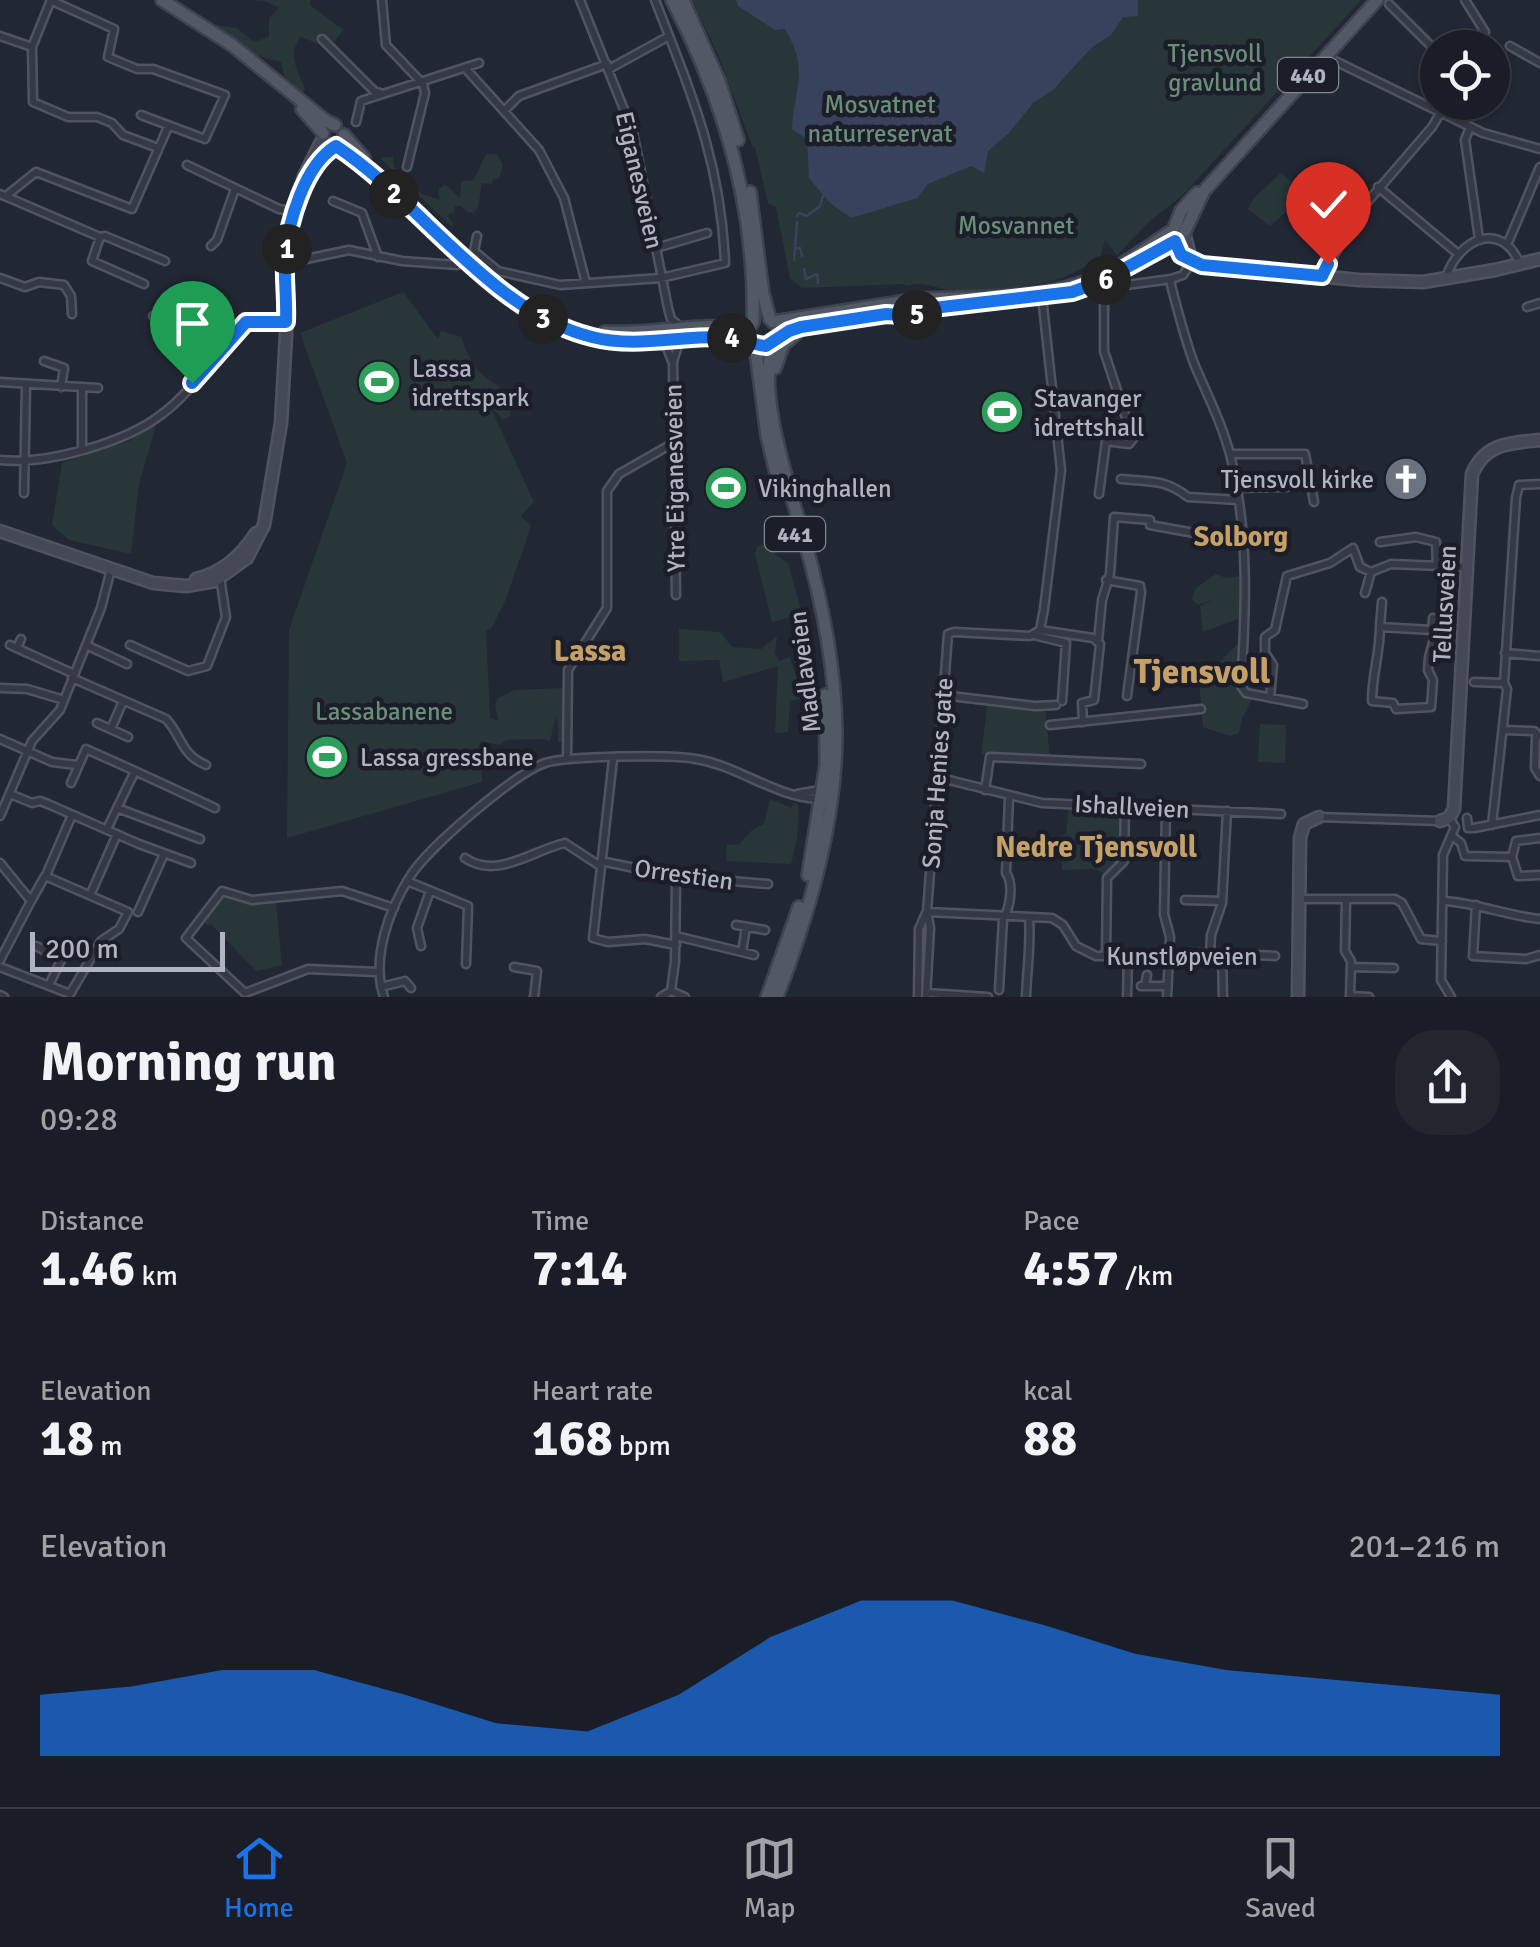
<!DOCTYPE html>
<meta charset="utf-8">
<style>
body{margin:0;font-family:Signika,sans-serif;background:#23262f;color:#f1f3f6;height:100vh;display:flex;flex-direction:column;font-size:38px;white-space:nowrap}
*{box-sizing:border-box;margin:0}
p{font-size:32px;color:#9fa2a7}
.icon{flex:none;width:55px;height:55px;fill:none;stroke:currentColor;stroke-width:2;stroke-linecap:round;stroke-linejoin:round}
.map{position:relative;height:997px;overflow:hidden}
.panel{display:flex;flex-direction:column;background:#1a1d27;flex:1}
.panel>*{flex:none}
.controls{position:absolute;left:1420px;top:30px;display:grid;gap:20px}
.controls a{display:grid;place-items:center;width:90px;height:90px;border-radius:50%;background:#1a1d27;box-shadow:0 2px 8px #0004,0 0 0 2px #383b44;font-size:50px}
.scale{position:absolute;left:30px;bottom:25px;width:195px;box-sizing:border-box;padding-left:10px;border:5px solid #b0b4c2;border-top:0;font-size:28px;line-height:35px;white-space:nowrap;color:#b0b4c2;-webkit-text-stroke:8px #1b1e29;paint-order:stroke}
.pin{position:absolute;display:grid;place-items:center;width:85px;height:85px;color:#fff;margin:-102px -42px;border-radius:50% 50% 50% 0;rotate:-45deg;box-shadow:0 0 10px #0007}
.pin .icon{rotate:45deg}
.km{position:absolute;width:50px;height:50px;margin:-25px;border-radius:50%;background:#222;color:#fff;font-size:28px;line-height:50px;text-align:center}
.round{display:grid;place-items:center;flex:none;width:105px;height:105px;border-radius:40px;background:#23262f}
.headline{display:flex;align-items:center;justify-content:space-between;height:170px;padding:0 40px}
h1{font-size:55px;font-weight:700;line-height:75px}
.figures{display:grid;grid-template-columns:repeat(3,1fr);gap:15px;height:170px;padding:10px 40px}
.figures div{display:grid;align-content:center}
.figures b{font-size:50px;font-weight:700}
.figures small{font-size:28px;font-weight:400}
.figures p{font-size:28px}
.chart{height:280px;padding:20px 40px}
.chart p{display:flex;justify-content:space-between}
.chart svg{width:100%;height:180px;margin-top:10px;fill:#1a73e8;opacity:.7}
.tabs{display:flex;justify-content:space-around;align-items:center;height:140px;border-top:2px solid #383b44;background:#1a1d27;font-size:28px;color:#9fa2a7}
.tabs a{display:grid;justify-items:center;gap:5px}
.tabs .active{color:#1a73e8}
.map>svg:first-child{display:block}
</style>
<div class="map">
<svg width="1540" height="997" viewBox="0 0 1540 997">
<rect width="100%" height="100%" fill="#222734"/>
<!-- green -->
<path fill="#283639" d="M247,0H310V5L343,30L334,42L324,46L301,37C286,55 298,70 305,89L302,94L284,75L281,62L259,56L216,25L237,28L254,42L269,37V18L279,8L265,1Z
M692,0H1361L1181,197L1151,220L1117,255L1105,240L1098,266C1083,265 1075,273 1062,278C1032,288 993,292 962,292C944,293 925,279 909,286L903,284L802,288L790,278L776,207L768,203L755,147L753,148L718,55Z
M486,154H497L503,165L499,178L493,179L492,184L482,183L478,208L473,213L467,212L461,206L454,207V212L447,215L454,224L452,227L380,158L393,157L394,166L422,194L440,200L438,190L445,184L460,198L461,181L474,180Z
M1281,173L1306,194L1270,226L1248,209L1255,197Z
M403,292L438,339L441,331L461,337C465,346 469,359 475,367C492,388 510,382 511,416L503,420L482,396L491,409L534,502L521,516L531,526L506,599L491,629L486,630L490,718L499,721L495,707L497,699L514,690L563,688L562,742H558V722L555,718L550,742L544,739L506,740L500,745L480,741L482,782L287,838L289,630L347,463L300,333Z
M157,422L139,484L131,554L69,540L52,525L62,463L129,441Z
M771,540L776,555L788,563L802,614L772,622L755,554L757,547Z
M1216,574L1226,578L1241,576L1240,618L1203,632L1200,606L1214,599L1198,605L1192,599L1196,588Z
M679,629L720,632L732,647L761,649L777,636L775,653L779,661L790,657L803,698L790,701L788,732L775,733L778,666L723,682L719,660L679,661Z
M1241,641L1242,691L1252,699L1242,719L1239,733L1230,736L1203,727L1199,681Z
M988,702L1045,708L1050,759L981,754Z
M1260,724L1286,725L1285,763L1258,762Z
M770,799L791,808L794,803L799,806L797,839L791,864L726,861L727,844L739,845L751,831L764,824Z
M1069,807L1117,808L1122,812L1121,859L1106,875L1096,869L1062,870V836L1066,834Z
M225,896L254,903L276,902L282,965L256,971L211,924L208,926L202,920L220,897Z"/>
<!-- water -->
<path fill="#39425c" d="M736,0H1138V16L1123,17L1111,35L1091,48L1053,90L1034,102L1009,133L988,151L984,173L971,166L928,184L917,198L851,218L830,203L809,178L807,139L792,129C794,87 810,71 785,29L775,30L738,6Z"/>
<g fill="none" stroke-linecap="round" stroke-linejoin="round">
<!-- stream -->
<path stroke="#39425c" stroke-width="2.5" d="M797,216L799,213L807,216L820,206L823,196
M796,248H800L802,256
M794,260L797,222
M804,269L806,279L817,274L818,283"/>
<!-- street casing -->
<g stroke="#505460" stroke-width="11">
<path id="street" d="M50,0L114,29L108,57L137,69H153L225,95L205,139L141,115
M382,0L386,45L423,84L425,93L407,167
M580,0L633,132L668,308L671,319L678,325
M1465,0L1485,32L1479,48
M1389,4L1438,53
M0,36L32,47L51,0
M322,39L374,91L383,94
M1510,46L1540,63
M32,47L33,102L68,117H97L112,123L123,135L158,148
M1331,59L1483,133L1540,149
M466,69L539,150L564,198L586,283
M609,69L669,36
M505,110L519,96L607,64
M356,122L361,101L479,63
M1470,127L1465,140L1479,239
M187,165L279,209L295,212
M1378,187L1457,253
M0,194L100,237L105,236L165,261
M6,196L36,172L132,209L168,127
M333,201L362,213L378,257
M477,236L474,251L498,271L560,285L661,278L725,263C721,161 691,93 655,0
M100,237L92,261L144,284
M1507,245L1540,167
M211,246L217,240L235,189
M656,248L707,233
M285,257L306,259L349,250L402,261L457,265
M1192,261L1183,275L1171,279V285C1178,312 1185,340 1195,366C1208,396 1223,426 1231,458C1249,536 1246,607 1241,686L1246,693L1303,704
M1322,276L1358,213L1432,127L1441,112V102
M0,278L25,287L39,282L64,285L71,296L72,314
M1446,278C1458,239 1501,219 1520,264
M1527,307L1540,303
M153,316L199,336L211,359
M183,329L197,303
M656,341L667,348L672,361
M44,361L64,368L61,387
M0,382L98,388
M82,388V448
M1230,454H1305L1314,502
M0,460C46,465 125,443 162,414C195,390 216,350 246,322H286
M1121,479C1151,482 1165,479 1188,497L1238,500
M1237,488L1287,487
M24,493L26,385
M1099,494L1106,441L1129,444L1133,439L1104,351V288L1171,279
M1380,542L1416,537L1436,542L1437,567
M1106,580L1140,586L1141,592L1127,696
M1365,593L1371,572L1391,564L1466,567
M676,595L673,362L680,339
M1380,627L1432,630L1435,635L1429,657L1428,670L1433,680L1431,707L1396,709L1393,703L1372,701C1372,676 1380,652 1380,627Z
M1380,627L1382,602
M1040,630L1093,638L1100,644L1094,700L1082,703L1083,722
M1432,630L1433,618
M1034,635L1066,643L1062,701
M1098,641L1102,600L1110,574L1114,517L1150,520V525L1211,536L1243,535
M10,645L74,674
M86,645L127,664
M130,645L188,671L207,666L226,617L220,577
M17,648L21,639
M1505,653L1540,656
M72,678L166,719C182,736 181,755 206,765
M1474,682L1504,683L1516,498L1519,485L1540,484
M0,688L27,689L64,700
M942,695L1035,706L1056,705
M1270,698L1273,665L1265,653V637L1275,630L1287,576L1330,563L1353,548L1360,567L1371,572
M97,723L128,737
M1050,725L1201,709
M111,729L123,701
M1503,730L1534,731L1539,736
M1536,736L1535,768L1540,776
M0,739L52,762L77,765
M567,759L568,670L607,608V491L619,474L675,442
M613,759L593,938L608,942L645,939L676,945
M135,771L215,808
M937,777L1042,803L1281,814
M71,783L86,749L135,771L107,829
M985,790L990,757L1141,764
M10,794L32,803L40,801L48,804L139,844L191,863
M797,794L820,790
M117,808L200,839
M1166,808L1164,914L1170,937L1167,997
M0,816L32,741L60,710L101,608L111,569
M1319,817L1440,821
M1449,818L1455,827L1443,855L1441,980L1451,997
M1467,818L1468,828H1474L1540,815
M1492,825L1507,689L1504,683
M1452,836L1461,843L1465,856L1512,857
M1540,838L1516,841L1512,857L1518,876L1540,875
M465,858C497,880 533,850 565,843L600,866
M601,861L673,876L768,884
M0,863L31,901L0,960
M47,873L72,815
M407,881L468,906L466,964
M92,891L117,834
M1299,899H1395L1402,903L1421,939L1442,941
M1185,900L1222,901
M1346,900L1345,951L1351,961L1350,997
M1444,901C1478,903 1507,916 1540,919
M1476,905L1473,956L1526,959L1540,955
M138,912L164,854
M927,912L1052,918L1063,925L1076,946L1096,956L1210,953L1275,956
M736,925L765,930
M676,936L754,955
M36,946L61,959
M421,946L417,928L430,891
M742,952L746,927
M1210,953L1211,935L1222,903L1227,811
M1106,956L1107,878L1124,861L1125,806
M1222,956L1223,997
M0,967L70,994L101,941L119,929L128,912L45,876L31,901
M514,967L537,971L534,997
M1351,967L1394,968
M377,972L308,969L245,993L186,938L222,891L252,900L342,891L394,908
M49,985L67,948
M1141,986H1167
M1145,986L1147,975
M381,987L405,981L411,988
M999,990L1003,919C1010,909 1014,884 1006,873L1009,797
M671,991L685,997
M927,993L988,997
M0,995L4,997
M1350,996L1369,997
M384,997C371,958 389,909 411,875C429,847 514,774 545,763C567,756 672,754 696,759C739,766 775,797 818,799
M661,997L671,991L675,961L676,883L673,876
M918,997L919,929L926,913
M926,997L930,928L927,912L948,634L954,632L1030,636L1040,630L1044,609L1061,470L1042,297
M1026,997C1027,969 1031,945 1029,917
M1127,997L1128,956"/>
</g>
<!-- secondary casing -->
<g stroke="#505460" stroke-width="15">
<path id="secondary" d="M312,171L333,146
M1185,236L1191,260
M1175,241L1181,255L1203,265L1359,280L1423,282L1495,270L1540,259
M0,531L153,583L186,586L215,581L247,558L264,525L281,423L286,335L285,257L304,176L323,138
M196,579C222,573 242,555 256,533
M1440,821L1449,818L1454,809L1472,474C1485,443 1510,443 1540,440
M1298,997L1300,838L1304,824L1319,817"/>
</g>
<!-- primary casing -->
<g stroke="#3f424f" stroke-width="16">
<path id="primary" d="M162,0L232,45L326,121L335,125
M672,0C724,100 756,209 753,322
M683,0L719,81L738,140
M302,109L323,133
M344,135L364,158
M336,146C423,203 489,312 593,337C626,346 659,338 692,337C714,336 732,339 753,343
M750,192L763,294L770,319
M1175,226L1181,211L1197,193
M1185,231L1204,191L1377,0
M1153,251L1175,241
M915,299C974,297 1041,301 1097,277C1123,266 1146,248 1170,232
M921,311L946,306
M773,322L907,301
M605,332C639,334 670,328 704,327C721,326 734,330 752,324
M776,339L801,327L907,314
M775,341C753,387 792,494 805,542C822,601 835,669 836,730C837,820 809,914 777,997
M755,344L767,436L777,477
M775,368L783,345L796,334
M808,875L826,764L825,695
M767,997L799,907"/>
</g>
<!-- street -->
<use href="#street" stroke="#353945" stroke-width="6"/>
<!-- secondary -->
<use href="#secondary" stroke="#444857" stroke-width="10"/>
<!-- primary -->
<use href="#primary" stroke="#535865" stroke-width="11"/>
</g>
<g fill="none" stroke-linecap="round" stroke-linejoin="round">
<!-- route casing -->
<g stroke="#fff" stroke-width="20">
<path id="route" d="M192,383L246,322H286C287,301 284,279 285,258C288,223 304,165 336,146C421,202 491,312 592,337C634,348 679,336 722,337C738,337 752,345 766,346L789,331L801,327L886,314L915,316L933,308L1072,292L1100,282L1175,241L1181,255L1202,265L1322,276L1328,264"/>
</g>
<!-- route -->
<use href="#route" stroke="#1a73e8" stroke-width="12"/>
</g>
<!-- icons -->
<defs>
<g id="stadium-disc" transform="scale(2.25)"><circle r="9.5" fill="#2e9e5b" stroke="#1b1e29"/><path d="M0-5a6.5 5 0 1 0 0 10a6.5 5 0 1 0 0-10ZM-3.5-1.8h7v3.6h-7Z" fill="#fff"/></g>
<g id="church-disc" transform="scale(2.25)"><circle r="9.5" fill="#6b7280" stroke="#1b1e29"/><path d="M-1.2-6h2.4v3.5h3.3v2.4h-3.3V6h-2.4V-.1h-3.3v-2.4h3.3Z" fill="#fff"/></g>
</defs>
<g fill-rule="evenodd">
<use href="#stadium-disc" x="379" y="382"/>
<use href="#stadium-disc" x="1002" y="412"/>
<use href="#church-disc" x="1406" y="479"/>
<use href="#stadium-disc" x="726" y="488"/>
<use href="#stadium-disc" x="327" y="757"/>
</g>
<g text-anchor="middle" stroke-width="9" stroke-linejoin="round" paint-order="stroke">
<!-- shield labels -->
<g fill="#1b1e29" stroke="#838794" stroke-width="2.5">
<rect x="1278" y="58" width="60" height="34" rx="8"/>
<rect x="765" y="517" width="60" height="34" rx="8"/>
</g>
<g font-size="22" font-weight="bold" fill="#b0b4c2">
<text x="1308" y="83">440</text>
<text x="795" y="542">441</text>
</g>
<!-- park labels -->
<g font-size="25" fill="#6a8f79" stroke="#1b1e29">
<text x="1215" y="62">Tjensvoll<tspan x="1215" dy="29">gravlund</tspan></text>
<text x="880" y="113">Mosvatnet<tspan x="880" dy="29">naturreservat</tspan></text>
<text x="1016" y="234">Mosvannet</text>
<text x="384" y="720">Lassabanene</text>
</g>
<!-- street labels -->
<g font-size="25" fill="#b0b4c2" stroke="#1b1e29">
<text transform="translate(640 180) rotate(77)" y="9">Eiganesveien</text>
<text transform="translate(674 478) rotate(-91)" y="9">Ytre Eiganesveien</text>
<text transform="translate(1444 604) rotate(-87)" y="9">Tellusveien</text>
<text transform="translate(804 672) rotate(-97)" y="9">Madlaveien</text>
<text transform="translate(937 773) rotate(-86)" y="9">Sonja Henies gate</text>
<text transform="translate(1132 806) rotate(3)" y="9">Ishallveien</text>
<text transform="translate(684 874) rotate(8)" y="9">Orrestien</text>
<text x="1182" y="965">Kunstløpveien</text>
</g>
<!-- poi labels -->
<g font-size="25" fill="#b0b4c2" stroke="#1b1e29" text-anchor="start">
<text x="412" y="377">Lassa<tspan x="412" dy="29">idrettspark</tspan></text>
<text x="1034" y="407">Stavanger<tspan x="1034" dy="29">idrettshall</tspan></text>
<text x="1374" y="488" text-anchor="end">Tjensvoll kirke</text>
<text x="758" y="497">Vikinghallen</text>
<text x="360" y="766">Lassa gressbane</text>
</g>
<!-- neighbourhood labels -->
<g font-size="28" font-weight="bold" fill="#c5a067" stroke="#1b1e29">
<text x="1241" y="546">Solborg</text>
</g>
<!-- quarter labels -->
<g font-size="30" font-weight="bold" fill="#c5a067" stroke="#1b1e29">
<text x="590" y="661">Lassa</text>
<text x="1096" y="857">Nedre Tjensvoll</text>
</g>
<!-- district labels -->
<g font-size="35" font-weight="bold" fill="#c5a067" stroke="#1b1e29">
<text x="1202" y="683">Tjensvoll</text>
</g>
</g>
</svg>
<div class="controls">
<a><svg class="icon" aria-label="locate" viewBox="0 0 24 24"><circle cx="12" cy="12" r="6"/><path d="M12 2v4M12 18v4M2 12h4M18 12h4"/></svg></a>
</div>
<div class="scale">200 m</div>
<div class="pin" style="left:192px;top:383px;background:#1e9e55"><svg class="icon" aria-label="arrive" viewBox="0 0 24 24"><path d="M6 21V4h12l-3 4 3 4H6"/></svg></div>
<div class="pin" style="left:1328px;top:264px;background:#d93025"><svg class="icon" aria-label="check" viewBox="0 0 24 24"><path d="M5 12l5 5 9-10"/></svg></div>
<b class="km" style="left:287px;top:249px">1</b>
<b class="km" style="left:394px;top:194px">2</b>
<b class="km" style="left:543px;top:319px">3</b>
<b class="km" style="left:732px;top:338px">4</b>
<b class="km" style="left:917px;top:315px">5</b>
<b class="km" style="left:1106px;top:280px">6</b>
</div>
<section class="panel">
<div class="headline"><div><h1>Morning run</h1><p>09:28</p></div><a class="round"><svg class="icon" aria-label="share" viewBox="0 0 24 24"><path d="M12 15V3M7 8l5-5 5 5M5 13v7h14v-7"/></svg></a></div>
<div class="figures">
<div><p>Distance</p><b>1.46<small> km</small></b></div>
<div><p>Time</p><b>7:14</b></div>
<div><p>Pace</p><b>4:57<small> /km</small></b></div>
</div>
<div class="figures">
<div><p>Elevation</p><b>18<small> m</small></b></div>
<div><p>Heart rate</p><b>168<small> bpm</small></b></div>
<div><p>kcal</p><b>88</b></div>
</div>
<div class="chart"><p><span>Elevation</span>201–216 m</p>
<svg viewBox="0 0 160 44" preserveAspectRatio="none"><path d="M0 44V29L10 27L20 23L30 23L40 29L50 36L60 38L70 29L80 15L90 6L100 6L110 12L120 19L130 23L140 25L150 27L160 29V44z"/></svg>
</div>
</section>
<nav class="tabs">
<a class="active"><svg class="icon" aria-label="home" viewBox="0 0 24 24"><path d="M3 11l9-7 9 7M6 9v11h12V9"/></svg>Home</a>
<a><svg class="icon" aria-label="map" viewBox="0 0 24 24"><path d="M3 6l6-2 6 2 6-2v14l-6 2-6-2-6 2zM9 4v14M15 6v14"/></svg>Map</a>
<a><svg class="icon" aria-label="saved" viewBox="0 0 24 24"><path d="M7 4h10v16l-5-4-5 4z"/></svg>Saved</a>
</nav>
